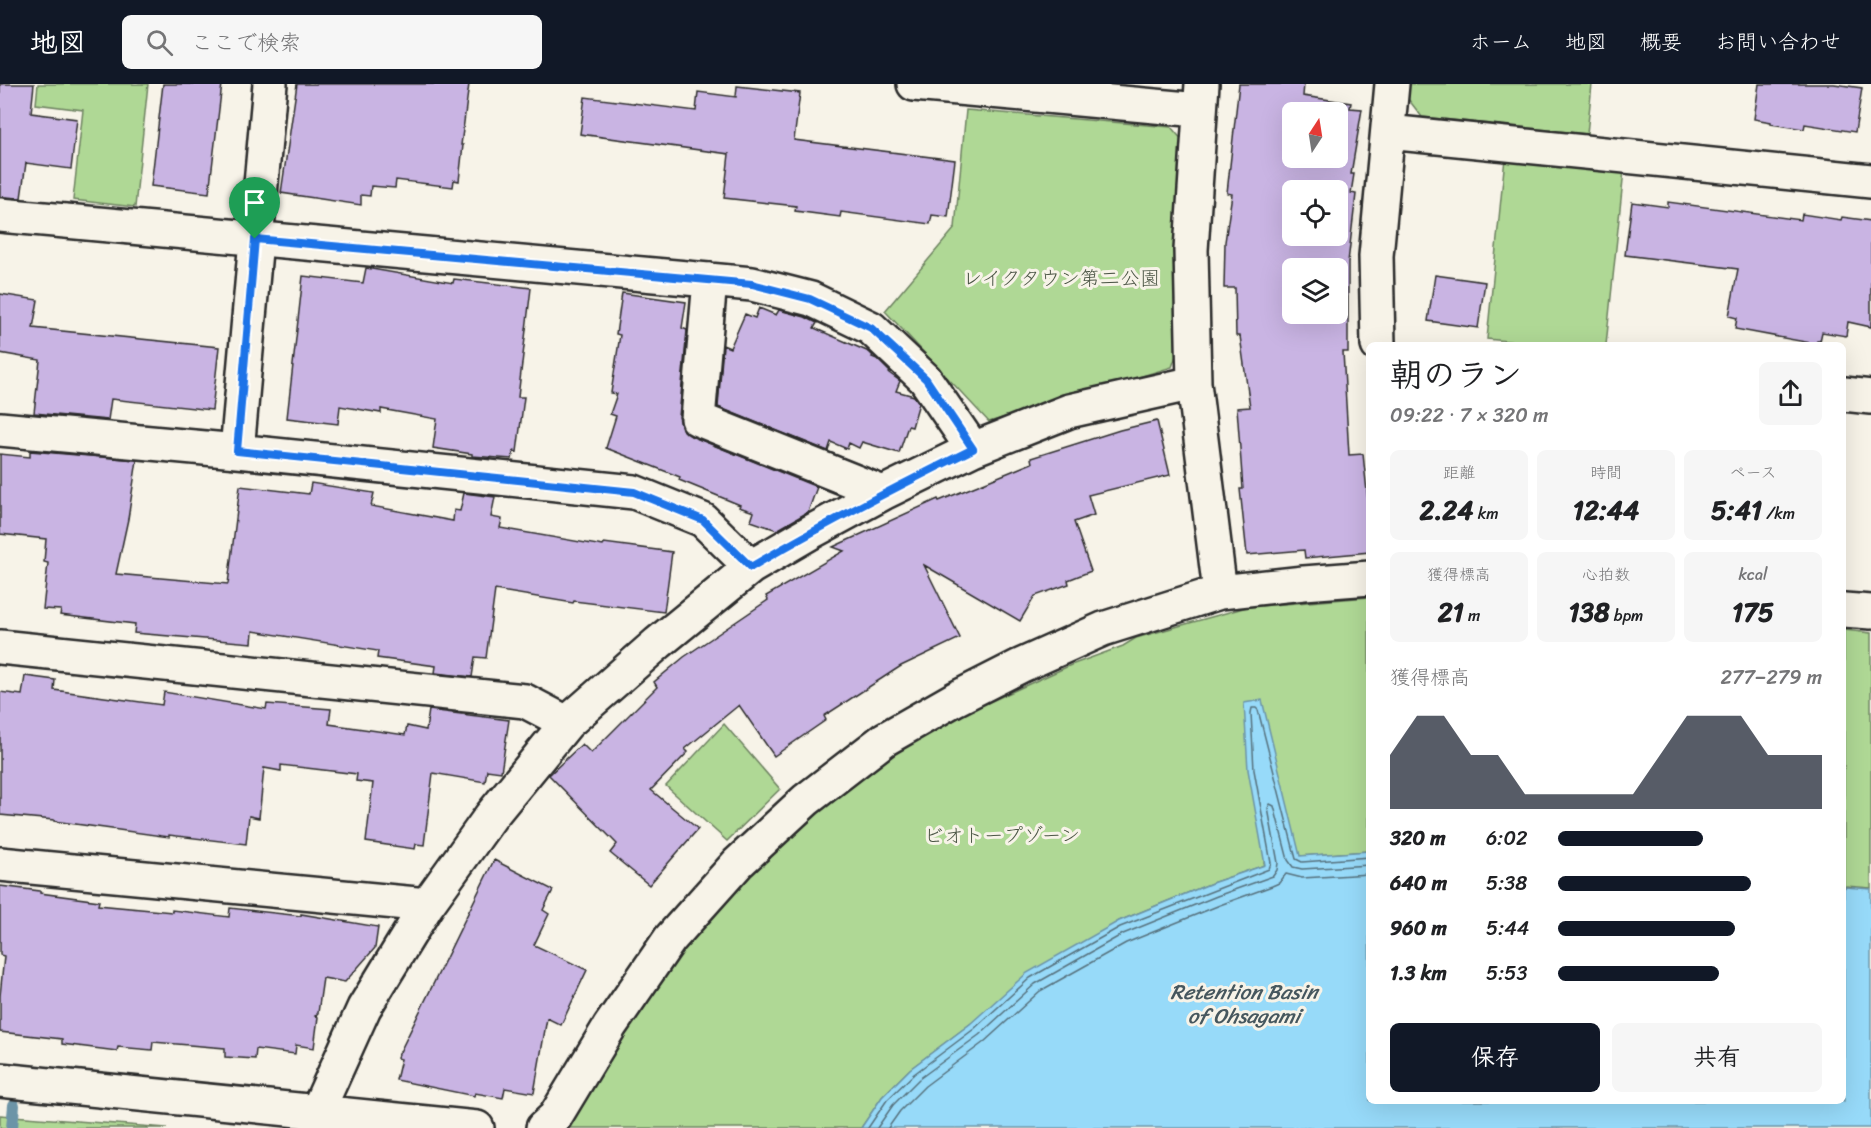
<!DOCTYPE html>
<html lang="ja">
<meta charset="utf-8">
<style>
body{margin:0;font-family:Sriracha,"Klee One",sans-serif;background:#f6f6f6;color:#202124;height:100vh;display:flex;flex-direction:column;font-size:22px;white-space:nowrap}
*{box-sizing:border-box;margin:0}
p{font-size:20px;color:#757577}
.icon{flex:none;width:33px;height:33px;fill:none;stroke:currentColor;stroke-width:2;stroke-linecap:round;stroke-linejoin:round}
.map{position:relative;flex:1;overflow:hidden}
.details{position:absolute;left:1366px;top:258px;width:480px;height:762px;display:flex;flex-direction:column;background:#fff;border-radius:9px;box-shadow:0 6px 24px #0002}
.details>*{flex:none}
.needle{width:39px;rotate:12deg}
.controls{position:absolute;left:1282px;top:18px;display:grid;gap:12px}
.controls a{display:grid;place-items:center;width:66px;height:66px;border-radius:9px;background:#fff;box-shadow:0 6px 24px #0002;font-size:30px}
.pin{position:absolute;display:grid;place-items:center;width:51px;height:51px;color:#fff;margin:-62px -26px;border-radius:50% 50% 50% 0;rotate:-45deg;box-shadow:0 0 6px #0007}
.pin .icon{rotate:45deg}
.round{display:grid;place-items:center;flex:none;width:63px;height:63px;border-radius:9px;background:#f6f6f6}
.head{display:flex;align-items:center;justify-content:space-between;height:102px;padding:0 24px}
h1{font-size:33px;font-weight:700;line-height:45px}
.figures{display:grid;grid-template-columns:repeat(3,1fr);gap:9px;height:102px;padding:6px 24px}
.figures div{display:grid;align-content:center;border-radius:9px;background:#f6f6f6;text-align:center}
.figures b{font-size:26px;font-weight:700}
.figures small{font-size:16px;font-weight:400}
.figures p{font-size:16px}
.chart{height:168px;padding:12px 24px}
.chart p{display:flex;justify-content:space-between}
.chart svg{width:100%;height:108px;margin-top:6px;fill:#111827;opacity:.7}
.action{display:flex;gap:12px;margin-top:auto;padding:12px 24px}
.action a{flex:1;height:69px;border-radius:9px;background:#111827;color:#fff;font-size:24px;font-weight:700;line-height:69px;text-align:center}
.action a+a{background:#f6f6f6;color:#202124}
ul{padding:0 24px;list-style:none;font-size:20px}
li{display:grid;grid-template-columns:96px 72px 1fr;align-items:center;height:45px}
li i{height:15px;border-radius:8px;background:#111827}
header{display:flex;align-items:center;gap:36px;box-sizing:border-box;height:84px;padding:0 30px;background:#111827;color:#fff}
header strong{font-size:28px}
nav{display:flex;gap:33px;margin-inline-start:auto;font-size:21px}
.search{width:420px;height:54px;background:#f6f6f6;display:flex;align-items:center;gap:15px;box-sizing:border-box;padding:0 21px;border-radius:9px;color:#757577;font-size:22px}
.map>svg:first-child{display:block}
</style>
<header>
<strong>地図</strong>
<div class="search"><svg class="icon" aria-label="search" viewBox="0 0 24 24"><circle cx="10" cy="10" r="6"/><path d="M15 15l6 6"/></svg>ここで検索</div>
<nav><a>ホーム</a><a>地図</a><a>概要</a><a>お問い合わせ</a></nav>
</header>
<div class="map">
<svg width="1871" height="1044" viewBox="0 0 1871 1044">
<rect width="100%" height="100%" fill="#f7f3e8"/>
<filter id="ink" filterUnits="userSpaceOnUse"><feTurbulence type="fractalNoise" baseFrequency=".0167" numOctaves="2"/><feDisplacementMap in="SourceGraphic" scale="12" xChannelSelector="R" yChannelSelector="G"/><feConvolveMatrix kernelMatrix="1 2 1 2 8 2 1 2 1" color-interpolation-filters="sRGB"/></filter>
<g filter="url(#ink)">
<!-- green -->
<path fill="#afd895" stroke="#6d8260" stroke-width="1.5" d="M38,0H148L135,123L73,116L83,26L36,20Z
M1406,0H1592L1587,50L1422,33L1405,11Z
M966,26L1171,43L1183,57L1178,266L1172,283L989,338L885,227L955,144Z
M1505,74L1624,86L1606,261H1548L1487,255Z
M1369,513V767L1300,772L1264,778L1265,781L1212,799L1119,837L970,940L910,985L882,1013L861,1044H567L652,901L727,812L811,732L878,681L941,640L1071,581L1123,562L1136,554L1247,523Z
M1844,546L1871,549V804L1846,802L1844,805Z
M724,640L780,705L727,757L666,702Z
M0,1031L167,1044H0Z"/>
<!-- water -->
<path fill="#97daf9" stroke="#6c94a7" stroke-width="1.5" d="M1262,616L1300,772L1369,767L1370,1017H1844V805L1845,803L1871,805V1044H861L882,1013L910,985L970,940L1027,889L1119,837L1212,799L1265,781L1248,686L1244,619Z"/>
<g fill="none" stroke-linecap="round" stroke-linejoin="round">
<!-- shore -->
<path stroke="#56717d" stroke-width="1.5" d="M868,1044L887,1016L914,990L974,945L1030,894L1120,843L1269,785L1271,779L1254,686L1251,629L1252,624H1256L1258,626L1296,775L1302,778L1370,773
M877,1044L893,1021L919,995L979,951L1035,900L1123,850L1217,812L1273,792L1277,786L1278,779L1268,724L1270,720L1274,722L1288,776L1293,783L1302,785L1370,781
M888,1044L900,1027L925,1002L984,958L1040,907L1126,859L1220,821L1272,802L1279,799L1286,790L1302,794L1370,790"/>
<!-- stream -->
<path stroke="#6c94a7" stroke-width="12" d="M12,1044L14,1021"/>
</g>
<!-- building -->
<path fill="#c9b4e3" stroke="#2b2b2b" stroke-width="1.5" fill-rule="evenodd" d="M0,0H34L31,29L77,35L71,85L26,79L21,114L0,113Z
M163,0H222L209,109L151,102Z
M297,0H469L461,61H463L459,97L454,96L453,103L396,96L395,104L371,102L370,112L361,111V121L281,109Z
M1239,0H1304L1303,12L1351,19L1350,24L1362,25L1351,90H1354L1351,109L1356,110L1348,178V268H1343L1349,371L1363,370L1368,417H1370V468L1305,474L1304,466L1247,471L1240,405H1243L1237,324L1250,323L1240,252H1236L1235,204H1224L1225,158L1232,110L1227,109ZM1293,28H1338V74H1293ZM1293,106H1338V152H1293ZM1293,184H1338V230H1293Z
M1759,0H1834L1862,4L1855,48L1805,40L1804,45L1771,40V38L1754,35Z
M737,2L800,9L794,56L955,76L948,133L932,131L930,140L841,128L840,133L795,127L796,122L724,114L729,70L580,50L585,13L696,27L698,8L736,13Z
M1632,118L1668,123V118L1801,136L1802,130L1841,136L1842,133L1871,137V243L1848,238L1846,252L1822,248L1820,257H1817L1816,260L1735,245L1737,234L1729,232L1738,185L1625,171Z
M366,184L453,199L454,195L531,204L518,313H524L517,368L514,367L512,375L472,372V370L433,364L437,335L381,325V329L340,322L338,340L287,334L303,192L363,199Z
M1435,191L1485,198L1478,244L1428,237Z
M622,209L686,218L682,244L687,246L679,333L682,345L691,352L817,403L808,428L777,446L751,437L754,428L739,423L740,421L679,396L680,393L606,364L616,332L610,330L617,310L611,309L620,251L616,250Z
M0,210L38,216L33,244L219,263L212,326L111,315L108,336L34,329L40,276L0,269Z
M759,224L776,231L779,226L805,233L817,239L814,244L869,268L873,272L872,273L877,275L890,288L889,289L900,297L896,307L914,312L919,319L912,343L908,342L899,369L862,358L859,364L849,359L847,365L831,358L828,367L718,323L723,261L730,264L745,230L755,234Z
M1157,337L1170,391L1088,411L1094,431L1074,438L1091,487L1068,496L1069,500L1035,512L1020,537L924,481L960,554L901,582L824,632L826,636L774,672L739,621L685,665L688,668L651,706L698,745L649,801L610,769L617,760L549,691L582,660L591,669L657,603L654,598L684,573L768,516L766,512L844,467L833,463L938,415L939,417L1032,379L1031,374L1120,346Z
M30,367L137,376L128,435L116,490L228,500L240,402L309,410L311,399L374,409L371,422L453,437L454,426L460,427L464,409L495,413L491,433L502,435L500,444L603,462L604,459L672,468L664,528L574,517L573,519L495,506L486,574L475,573L472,593L435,589L436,582L377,574L378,567L253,547L252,559L134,549L135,540L60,531L61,526L43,525L48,479L44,478L46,455L0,450V370L30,373Z
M25,592L55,596L54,606L162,621L164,608L266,625L267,620L331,625L329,640L405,651L407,642L426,646L429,626L509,636L501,688L487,686L485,698L433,689L424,761L416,760L415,765L366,758L373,699L356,697L357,690L281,681V687L264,684L259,734L249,732L246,760L169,751V753L54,737V736L0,731V608L22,611Z
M494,776L553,806L543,826L549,830L534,861L587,886L561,941L547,934L534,1009L505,1004L503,1014L475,1009L474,1012L396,996L401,975L397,974Z
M0,802L40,807V809L99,817L98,821L172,828V826L229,833L230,824L301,832V830L378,843L375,864L345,898L323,894L318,929L315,932L318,933L314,964L296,961L295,970L256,965L255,975L225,973V964L153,958L152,966L118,963L117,967L62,960V955L0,948V912L4,872L0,871Z"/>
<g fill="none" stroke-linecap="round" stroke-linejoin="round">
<!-- minor casing -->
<g stroke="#2b2b2b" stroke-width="38">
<path id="minor" d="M914,0L1199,26
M1202,0L1191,166L1194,299L1220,508
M1388,48L1871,97
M0,131L752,200L811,215L871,244L925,295L973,365
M710,196L698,335L883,409
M1378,261L1376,172L1392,0
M1844,310L1871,313
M0,345L237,367L634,408L703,436L751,483
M237,367L270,0
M1844,526L1871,528
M0,563L525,617L567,639
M0,780L427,821
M0,996L477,1044
M317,1028L364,924L427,821L491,732L567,639L658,559L751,483L811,448L883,409L973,365L1069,327L1194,299
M543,1044L555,1033L610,942L670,855L738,779L806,716L885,655L955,615L1020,582L1103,545L1220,508L1304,499L1370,494"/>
</g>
<!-- minor -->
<use href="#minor" stroke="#f7f3e8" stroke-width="33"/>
</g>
</g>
<g fill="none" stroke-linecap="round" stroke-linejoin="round" filter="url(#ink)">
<!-- route casing -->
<g stroke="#fff" stroke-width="12">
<path id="route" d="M255,155L752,200L810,215L871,244L926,295L973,365C898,402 824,440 751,483L703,436L634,408L237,367Z"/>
</g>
<!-- route -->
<use href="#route" stroke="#1a73e8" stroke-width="8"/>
</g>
<g text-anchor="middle" stroke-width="6" stroke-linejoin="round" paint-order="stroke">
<!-- park labels -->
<g font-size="20" fill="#4c5646" stroke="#f7f3e8">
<text x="1061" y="201">レイクタウン第二公園</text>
<text x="1002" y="758">ビオトープゾーン</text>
</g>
<!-- water labels -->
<g font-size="21" font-style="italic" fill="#46575e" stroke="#f7f3e8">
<text x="1244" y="915">Retention Basin<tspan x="1244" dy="24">of Ohsagami</tspan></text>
</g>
</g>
</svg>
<div class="controls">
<a><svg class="needle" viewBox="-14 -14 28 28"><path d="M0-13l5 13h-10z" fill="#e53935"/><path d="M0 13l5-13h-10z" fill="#757577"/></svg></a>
<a><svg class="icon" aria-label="locate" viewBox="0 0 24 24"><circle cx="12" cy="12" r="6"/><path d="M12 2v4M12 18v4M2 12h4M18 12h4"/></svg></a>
<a><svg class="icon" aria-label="layers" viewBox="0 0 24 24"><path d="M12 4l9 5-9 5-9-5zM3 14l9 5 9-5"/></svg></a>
</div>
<div class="pin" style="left:255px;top:155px;background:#1e9e55"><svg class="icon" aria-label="arrive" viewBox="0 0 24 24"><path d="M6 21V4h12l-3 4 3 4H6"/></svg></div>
<section class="details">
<div class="head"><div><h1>朝のラン</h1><p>09:22 · 7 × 320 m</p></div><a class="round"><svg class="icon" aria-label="share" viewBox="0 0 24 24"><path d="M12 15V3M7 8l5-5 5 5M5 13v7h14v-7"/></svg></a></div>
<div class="figures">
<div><p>距離</p><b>2.24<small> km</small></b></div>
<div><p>時間</p><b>12:44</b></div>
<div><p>ペース</p><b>5:41<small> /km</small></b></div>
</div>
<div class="figures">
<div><p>獲得標高</p><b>21<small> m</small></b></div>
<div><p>心拍数</p><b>138<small> bpm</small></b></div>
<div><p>kcal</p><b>175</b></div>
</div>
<div class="chart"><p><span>獲得標高</span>277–279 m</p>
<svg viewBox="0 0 160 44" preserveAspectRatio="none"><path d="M0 44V22L10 6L20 6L30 22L40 22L50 38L60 38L70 38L80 38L90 38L100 22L110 6L120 6L130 6L140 22L150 22L160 22V44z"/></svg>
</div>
<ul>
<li><b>320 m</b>6:02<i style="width:55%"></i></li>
<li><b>640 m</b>5:38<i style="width:73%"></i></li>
<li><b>960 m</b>5:44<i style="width:67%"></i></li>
<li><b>1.3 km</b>5:53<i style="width:61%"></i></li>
</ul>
<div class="action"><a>保存</a><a>共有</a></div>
</section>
</div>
